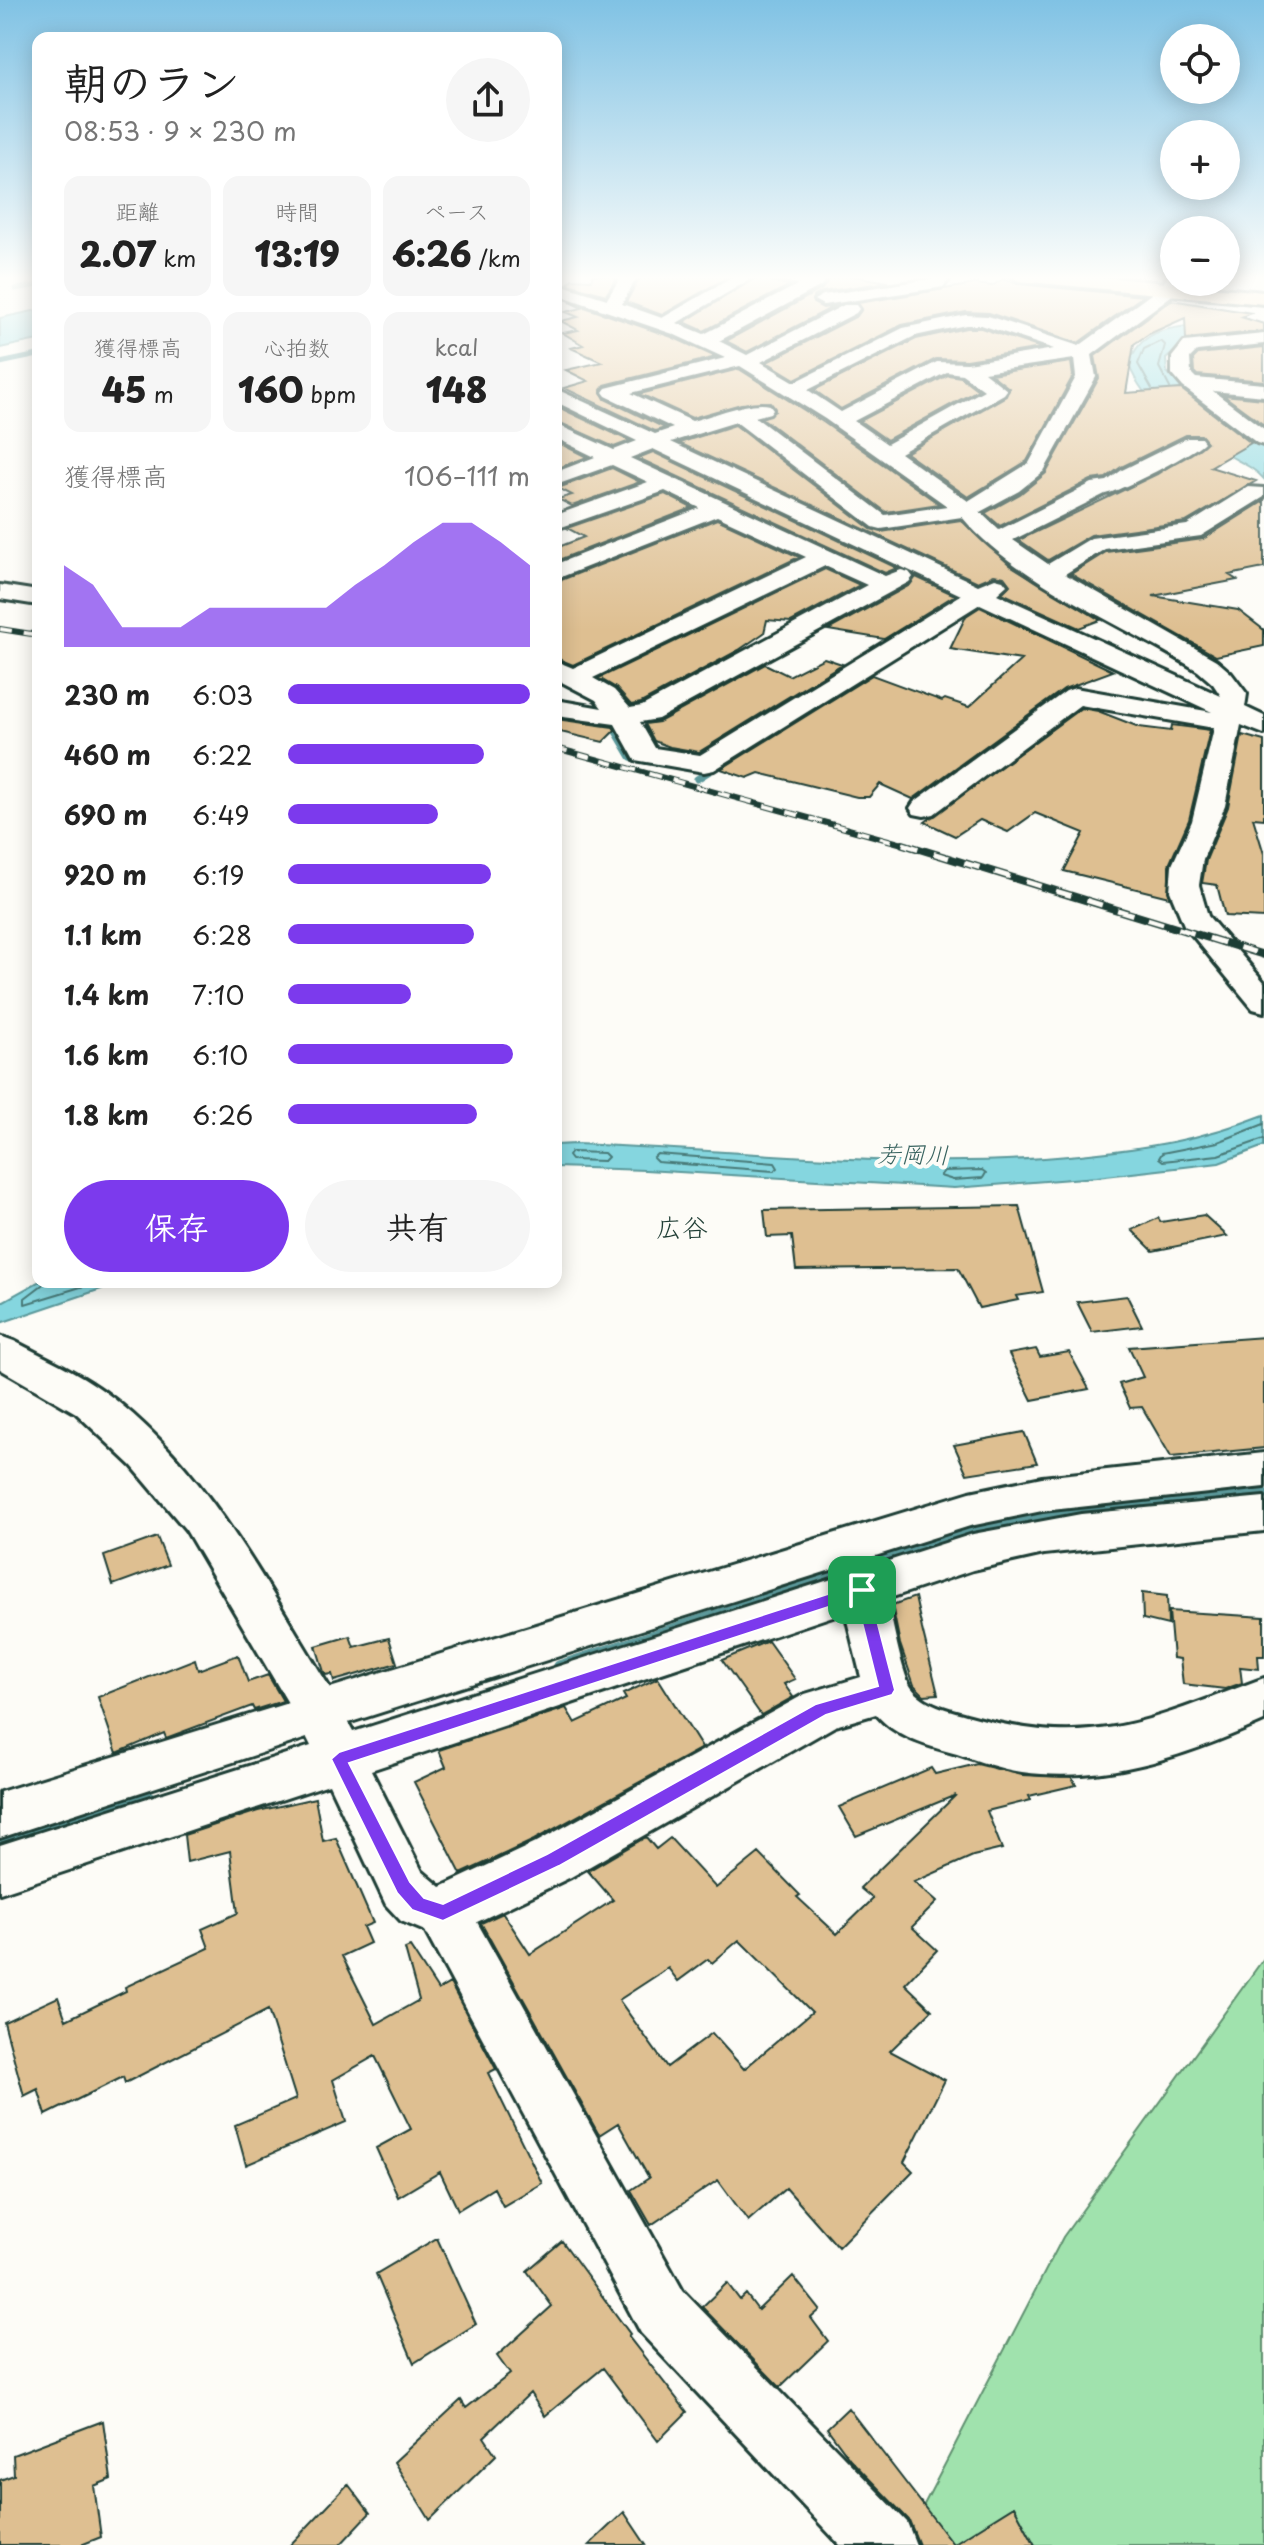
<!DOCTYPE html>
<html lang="ja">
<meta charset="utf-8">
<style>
body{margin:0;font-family:"Playpen Sans","Klee One",sans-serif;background:#f6f6f6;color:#222;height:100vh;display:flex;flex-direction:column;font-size:30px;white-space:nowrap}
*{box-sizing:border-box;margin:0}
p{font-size:26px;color:#767676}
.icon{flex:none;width:44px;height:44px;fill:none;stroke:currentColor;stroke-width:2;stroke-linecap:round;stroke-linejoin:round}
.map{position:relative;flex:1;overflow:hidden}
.drawer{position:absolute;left:32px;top:32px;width:530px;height:1256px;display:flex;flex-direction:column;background:#fff;border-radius:16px;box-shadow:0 4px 20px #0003}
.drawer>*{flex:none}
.buttons{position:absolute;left:1160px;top:24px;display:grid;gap:16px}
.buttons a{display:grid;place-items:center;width:80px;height:80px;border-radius:50%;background:#fff;box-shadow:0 4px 20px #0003;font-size:40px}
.pin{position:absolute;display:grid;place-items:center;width:68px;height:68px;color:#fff;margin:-34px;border-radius:16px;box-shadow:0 4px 12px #0006}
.round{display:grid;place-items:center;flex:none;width:84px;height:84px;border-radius:42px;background:#f6f6f6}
.headline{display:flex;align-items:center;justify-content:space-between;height:136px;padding:0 32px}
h1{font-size:44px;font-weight:800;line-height:60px}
.metrics{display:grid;grid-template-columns:repeat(3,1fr);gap:12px;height:136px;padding:8px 32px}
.metrics div{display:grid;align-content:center;border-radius:16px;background:#f6f6f6;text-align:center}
.metrics b{font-size:34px;font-weight:800}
.metrics small{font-size:22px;font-weight:400}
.metrics p{font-size:22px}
.chart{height:224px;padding:16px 32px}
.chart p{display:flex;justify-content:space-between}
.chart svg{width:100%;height:144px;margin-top:8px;fill:#7c3aed;opacity:.7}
.button{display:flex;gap:16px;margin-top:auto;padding:16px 32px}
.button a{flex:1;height:92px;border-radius:48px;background:#7c3aed;color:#fff;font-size:32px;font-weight:800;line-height:92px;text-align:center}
.button a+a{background:#f6f6f6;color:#222}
ul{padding:0 32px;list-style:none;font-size:26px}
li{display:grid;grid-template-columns:128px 96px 1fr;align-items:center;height:60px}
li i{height:20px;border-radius:10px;background:#7c3aed}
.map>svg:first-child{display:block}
</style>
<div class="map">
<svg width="1264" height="2545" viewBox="0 0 1264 2545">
<rect width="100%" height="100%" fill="#fdfcf7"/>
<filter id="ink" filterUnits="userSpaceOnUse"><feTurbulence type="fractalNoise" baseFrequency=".0125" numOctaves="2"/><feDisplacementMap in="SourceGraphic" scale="16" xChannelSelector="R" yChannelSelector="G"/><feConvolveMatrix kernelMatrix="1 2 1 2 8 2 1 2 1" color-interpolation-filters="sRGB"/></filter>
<g filter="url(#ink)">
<!-- green -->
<path fill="#a0e2ad" stroke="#609070" stroke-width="2" d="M1264,1958V2545H903L1063,2237Z"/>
<!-- water -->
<path fill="#85d6df" stroke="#5c999b" stroke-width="2" d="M38,310V340L0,348V318Z
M1210,324H1264V334L1185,342L1166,359L1167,372L1197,402L1264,448V479C1253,467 1242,463 1228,455C1190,432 1146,410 1129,365C1140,326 1175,328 1210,324Z
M1264,1115V1146L1219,1163L1097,1177L954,1188L645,1170L556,1167V1145L575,1144C746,1150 909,1172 1080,1155C1148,1148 1200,1140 1264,1115Z
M38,1282H122L0,1323V1303Z"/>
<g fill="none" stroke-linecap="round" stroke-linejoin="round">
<!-- shore -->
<path stroke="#487a78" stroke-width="2" d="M1152,389L1138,364L1144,349L1161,341L1165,345L1159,367L1170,388
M1264,1124L1218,1142L1162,1153L1159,1158L1163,1161L1218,1155L1264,1139
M571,1152L604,1153L608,1157L604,1161L571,1160L568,1156Z
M657,1154L775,1163L778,1168L774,1171L657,1162L653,1158Z
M982,1170L986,1173L983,1178L953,1180L940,1176L944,1171Z
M46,1282L25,1298V1304L97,1282"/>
<!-- stream-far3 -->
<path stroke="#5c999b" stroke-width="5" d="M15,289L38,285
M0,363L38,355"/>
<!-- stream-far2 -->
<path stroke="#5c999b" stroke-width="7" d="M615,730L631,757L646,761
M697,779L719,765"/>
<!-- stream-far1 -->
<path stroke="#5c999b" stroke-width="11" d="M559,1666L1005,1521L1264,1494
M70,1822L151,1797"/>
<!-- stream -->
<path stroke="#5c999b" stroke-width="15" d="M0,1844L76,1820"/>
</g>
<!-- building -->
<path fill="#debf91" stroke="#1f3d34" stroke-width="2" fill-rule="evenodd" d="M593,275H619L606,295L568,284L572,279L591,280Z
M641,275H731L662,315L626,302Z
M760,275H768L772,282L790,285L704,331L684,322Z
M819,275H847L888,282L822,292L813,297V303L823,308L835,306L747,352L726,341L822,289L827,282Z
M1003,279L1019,284L1143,296L1078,343L989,313L966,312L902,325L795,379L767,362L857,316L862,309L858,303L975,284L992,286Z
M1171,300L1251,313L1241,317L1264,324V331L1186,339L1185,318L1149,334L1134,344L1126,393L1181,389L1251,443L1210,467L1256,481L1186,522L1091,535L1048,560L1019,540L1157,474L1207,442L1201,435H1186L1121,467L1106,478L1091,480L1000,526L985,513L1020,494L1046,473L1099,378L1095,356Z
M570,302L672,337L716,357L605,385L601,390L605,399L665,428L655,431L564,388L588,381L566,370L602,362L571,348L583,345L563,333L578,330L561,321L578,317L566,312L582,308Z
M966,328H981L1041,348L967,360L936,359L841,409L814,390L916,339Z
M1264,347V381L1197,375L1194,372L1193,359L1198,354Z
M1071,362L1073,376L1027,461L968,497L906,453L1006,396L1009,388L991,374Z
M739,369L823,422L939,504L886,512L762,418L775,411L770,402L741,404L692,418L640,394Z
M948,375L961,377L978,390L887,440L860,421Z
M1223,395L1264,399V425Z
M556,406L630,441L614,447L556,421Z
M735,425L871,529L881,532L961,520L1010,565L1100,620L1079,628L1002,593L1010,585L1004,577L994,575L978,582L679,443Z
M559,443L587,457L556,469V444Z
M653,452L897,568L885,573L638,458Z
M612,468L640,482L572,506L558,499L572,495L558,488Z
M665,494L692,508L556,561V548L584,537L567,528Z
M1264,501V568L1229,575L1237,580L1153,596L1238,610L1264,630V646L1216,656L1071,574L1106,552L1203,539Z
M717,519L799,557L573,665L556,658V582Z
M825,569L860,585L791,622L767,620L764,633L739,650L641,703L631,705L616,688L599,678Z
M916,577L955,595L884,639L828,630L910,585Z
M980,607L1113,671L1064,689L913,799L880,784L869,797H857L759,773L747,778L721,769L872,675L942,701L945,699L969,707L1021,660L950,649L966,616Z
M824,658L842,664L699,752L670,747L654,741L645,724L659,722L765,664L789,676Z
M1081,708L1098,711L1139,727L1171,731L1172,725L1210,730L1189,820L1169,865V897L1064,871L1084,833L1035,813L1008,832L980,820L955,836L925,822Z
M556,719L613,727L615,730L603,742L556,731Z
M1242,735L1264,741V819L1253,818L1264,854V918L1225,916L1217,885L1202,883L1206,860L1228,807Z
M1019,1206L1043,1292L1016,1296L1018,1300L979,1308L958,1268L796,1270L792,1236L767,1237L764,1210Z
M1204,1215L1227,1236L1153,1251L1132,1230L1158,1218L1161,1222Z
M1127,1296L1142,1326L1092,1332L1077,1302Z
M1264,1337V1448L1171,1457L1142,1407L1130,1408L1119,1384L1143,1377L1129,1347Z
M1036,1349L1040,1357L1069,1352L1089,1389L1032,1400L1009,1354Z
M1024,1432L1037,1463L967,1474L954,1445Z
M157,1537L168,1565L113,1585L104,1556Z
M1142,1593L1167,1596L1168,1625L1143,1619Z
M915,1597L922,1629L938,1694L924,1695L914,1685L900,1644L892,1605Z
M1169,1611L1264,1617V1656H1258L1259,1669L1240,1667L1242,1683L1225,1689L1183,1684L1180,1659L1173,1658Z
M350,1636L354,1647L389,1638L397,1663L334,1681L332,1674L326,1675L324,1672L316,1646Z
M768,1641L795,1679L784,1684L793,1697L761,1715L722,1660Z
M238,1655L248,1682L268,1675L283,1701L254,1710L252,1706L166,1738L164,1733L117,1753L98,1697L195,1659L198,1670Z
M658,1678L702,1748L534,1840L461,1874L414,1782L446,1767L439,1750L566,1708L575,1723L626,1699L623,1694Z
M977,1764L1022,1775L1072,1777L1076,1785L1029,1796L1031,1800L987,1811L1002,1849L973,1856L914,1882L937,1902L912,1927L937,1950L905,1984L932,2010L890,2051L945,2080L904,2162L913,2171L838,2247L786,2188L748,2221L718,2180L651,2225L631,2190L649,2178L618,2123L599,2135L481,1923L503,1913L530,1954L613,1900L588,1871L646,1837L656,1849L670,1838L716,1888L759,1853L800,1895L797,1897L837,1934L873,1899L860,1888L956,1795L856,1836L839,1807L931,1768L935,1774ZM739,1940L812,2012L744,2069L712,2033L667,2067L619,2000L668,1968L678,1981L708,1959L712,1963Z
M315,1798L323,1841L336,1838L373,1923L363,1927L370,1943L342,1956L376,2024L419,2000L405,1949L410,1947L438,1990L450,1983L496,2069L488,2073L542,2183L503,2206L494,2188L458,2210L440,2172L398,2197L376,2148L411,2129L375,2056L333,2080L346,2122L246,2165L235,2125L296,2099L268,2010L125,2083L123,2077L46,2115L38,2089L24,2096L4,2022L58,1997L66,2020L126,1991L125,1987L209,1948L202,1929L238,1913L230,1851L187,1862L184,1835L258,1811Z
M437,2238L476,2324L414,2363L376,2274Z
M562,2241L630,2334L628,2336L687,2412L658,2441L603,2368L545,2416L530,2393L484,2437L496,2455L430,2520L394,2462L461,2400L466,2408L510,2374L497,2356L552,2306L527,2271Z
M793,2276L820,2310L811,2318L828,2341L780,2387L702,2307L727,2283L740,2300L746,2294L758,2310Z
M848,2408L953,2544L1014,2506L1035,2545H919L909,2520L850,2459L827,2428Z
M103,2421L111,2479L94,2486L101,2537L81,2545H0V2480L14,2475L13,2455Z
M348,2484L370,2513L340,2545H290Z
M624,2512L646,2545H589Z"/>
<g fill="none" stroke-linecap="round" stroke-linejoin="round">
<!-- street casing -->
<g stroke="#1f3d34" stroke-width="6">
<path id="street" d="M622,275H638L622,304L662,318L737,275H757L677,323L704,334L799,284L773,279L771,275L821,278L824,282L821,286L719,341L747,355L844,305H856L859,309L856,313L761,362L795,382L903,328L966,315L988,316L1079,346L1162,286L1168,275H1174V282H1181L1175,293L1092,355L1096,377L1044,471L1019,491L980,512L999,530L1092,483L1107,481L1122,470L1187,438H1201L1204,442C1196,452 1117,493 1105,494L1013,540L1048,564L1091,538L1187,525L1248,487L1264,488V497L1201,536L1105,549L1065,574L1216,660L1231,673L1247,694L1245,707L1264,716V734L1241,725L1225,806L1203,859L1199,885L1208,916L1264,982V1012L1253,1009L1184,925L1170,891L1172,865L1192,821L1214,728L1080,705L934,814L924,816L914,814L910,808L914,802L1066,691L1075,688L1212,712L980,604L714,770L704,772L635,760L615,724L556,716V700L602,708L596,700L556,679V661L573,668L806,557L717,516L556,579V564L700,508L665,491L556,529V515L648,482L612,465L556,485V472L595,457L556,438V424L614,450L637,441L556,402V389L655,434L673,428L606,396L603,392L606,388L725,358L673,334L556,294V283L607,299ZM966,325H981L1054,349L967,363L937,362L841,412L808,390L915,336ZM1074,359L1076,377L1029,463L968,501L900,453L1004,394L1007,390L984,372ZM740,366L825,419L947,506L885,515L755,417L770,413L773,409L770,405C750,400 713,416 692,421L631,393ZM947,372L962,374L984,390L887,444L854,421ZM736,422L873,527L881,529L962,517C1017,583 1125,625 1198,671L1213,684L1221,696L997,594L1007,585L1003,580L995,578L978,585L671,442ZM653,449L961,595L700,755L655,748L640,722L658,719L909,582L913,577L909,572L901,570L885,576L630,458ZM825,566L867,585L642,706L630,708L614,690L593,678Z
M936,275H953L943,287L937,288L823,305L814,300L823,295L932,279Z
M1264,334V344L1197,351L1190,358L1191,373L1196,378L1264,384V396L1213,391L1264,429V445L1257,443L1183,387L1172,374V357L1184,342Z
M0,585L38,591V605L0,599Z
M0,1336L14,1341C44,1357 78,1372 105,1392C206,1466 265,1584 330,1688L970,1492L1042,1477L1264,1453V1487L1042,1511L970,1526L348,1723L353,1732L973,1534L1081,1514L1264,1497V1531L1044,1554L973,1570L887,1599C892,1618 901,1672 911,1687C924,1705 949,1710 970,1716C1094,1751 1150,1720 1264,1678V1721C1188,1755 1106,1784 1022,1772C1000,1769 978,1761 957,1754C928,1746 896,1738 876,1714L835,1726L571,1877L477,1922L683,2291L907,2522L916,2545H840L641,2333L425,1931L401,1921L386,1905L329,1784L0,1893V1845L311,1746L307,1738L0,1838V1792L288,1703L186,1530L132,1466L76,1413L0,1369ZM845,1612L861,1677L805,1694L535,1843L441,1887L422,1871L371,1770Z"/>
</g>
<!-- primary casing -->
<g stroke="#1f3d34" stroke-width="6">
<path id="primary" d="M1009,275H1081L1264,292V304L1019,281Z"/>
</g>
<!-- street -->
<use href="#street" fill="#fdfcf7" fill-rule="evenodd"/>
<!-- primary -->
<use href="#primary" fill="#fddcac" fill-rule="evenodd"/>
<!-- rail-far1 casing -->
<g stroke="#1f3d34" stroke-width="6">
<path id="rail-far1" d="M0,629L38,635
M556,748L910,846"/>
</g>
<!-- rail casing -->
<g stroke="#1f3d34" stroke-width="8">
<path id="rail" d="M903,844L1264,955"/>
</g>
<!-- rail-far1 -->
<use href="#rail-far1" stroke="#fdfcf7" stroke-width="4" stroke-dasharray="12" stroke-linecap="butt"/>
<!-- rail -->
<use href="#rail" stroke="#fdfcf7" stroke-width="5" stroke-dasharray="16" stroke-linecap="butt"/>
</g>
</g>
<!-- sky -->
<linearGradient id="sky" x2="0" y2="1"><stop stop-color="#80c2e4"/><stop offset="0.44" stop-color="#fefefb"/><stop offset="1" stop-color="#fefefb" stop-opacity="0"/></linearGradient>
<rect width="1264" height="631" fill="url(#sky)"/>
<!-- route -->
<path fill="#7c3aed" stroke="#fff" stroke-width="2" fill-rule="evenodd" d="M862,1583L869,1590L895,1690L892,1695L826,1715L559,1866L443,1921L412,1910L397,1893L331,1759L339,1752ZM856,1598L878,1686L816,1704L547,1854L443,1904L424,1898L410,1882L349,1763Z"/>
<g text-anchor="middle" stroke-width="8" stroke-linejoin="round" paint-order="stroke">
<!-- water labels -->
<g font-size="24" font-style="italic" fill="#38635f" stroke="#fdfcf7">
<text transform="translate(913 1155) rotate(1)" y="8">芳岡川</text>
</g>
<!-- quarter labels -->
<g font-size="26" fill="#1f3d34" stroke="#fdfcf7">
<text x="682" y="1237">広谷</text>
</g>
</g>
</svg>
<div class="buttons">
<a><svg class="icon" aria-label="locate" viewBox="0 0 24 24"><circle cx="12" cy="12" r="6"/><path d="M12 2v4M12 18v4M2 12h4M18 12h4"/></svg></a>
<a>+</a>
<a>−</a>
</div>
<div class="pin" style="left:862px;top:1590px;background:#1e9e55"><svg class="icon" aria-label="arrive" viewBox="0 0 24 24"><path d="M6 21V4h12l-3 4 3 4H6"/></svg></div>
<section class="drawer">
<div class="headline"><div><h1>朝のラン</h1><p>08:53 · 9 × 230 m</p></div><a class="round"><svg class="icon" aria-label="share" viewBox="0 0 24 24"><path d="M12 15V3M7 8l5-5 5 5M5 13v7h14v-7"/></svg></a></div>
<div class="metrics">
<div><p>距離</p><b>2.07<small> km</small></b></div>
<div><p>時間</p><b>13:19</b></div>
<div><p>ペース</p><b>6:26<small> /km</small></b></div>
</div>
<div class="metrics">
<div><p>獲得標高</p><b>45<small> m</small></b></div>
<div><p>心拍数</p><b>160<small> bpm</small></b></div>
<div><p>kcal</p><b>148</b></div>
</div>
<div class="chart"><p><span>獲得標高</span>106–111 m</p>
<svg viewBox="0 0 160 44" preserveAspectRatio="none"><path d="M0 44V19L10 25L20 38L30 38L40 38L50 32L60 32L70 32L80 32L90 32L100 25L110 19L120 12L130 6L140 6L150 12L160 19V44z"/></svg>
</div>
<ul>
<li><b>230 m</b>6:03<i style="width:100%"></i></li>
<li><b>460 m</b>6:22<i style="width:81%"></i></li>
<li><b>690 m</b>6:49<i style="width:62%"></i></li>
<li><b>920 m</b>6:19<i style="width:84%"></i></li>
<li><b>1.1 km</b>6:28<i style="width:77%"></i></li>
<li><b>1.4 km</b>7:10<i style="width:51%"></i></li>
<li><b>1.6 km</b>6:10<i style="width:93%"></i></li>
<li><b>1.8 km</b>6:26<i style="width:78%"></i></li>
</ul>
<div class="button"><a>保存</a><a>共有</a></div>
</section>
</div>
